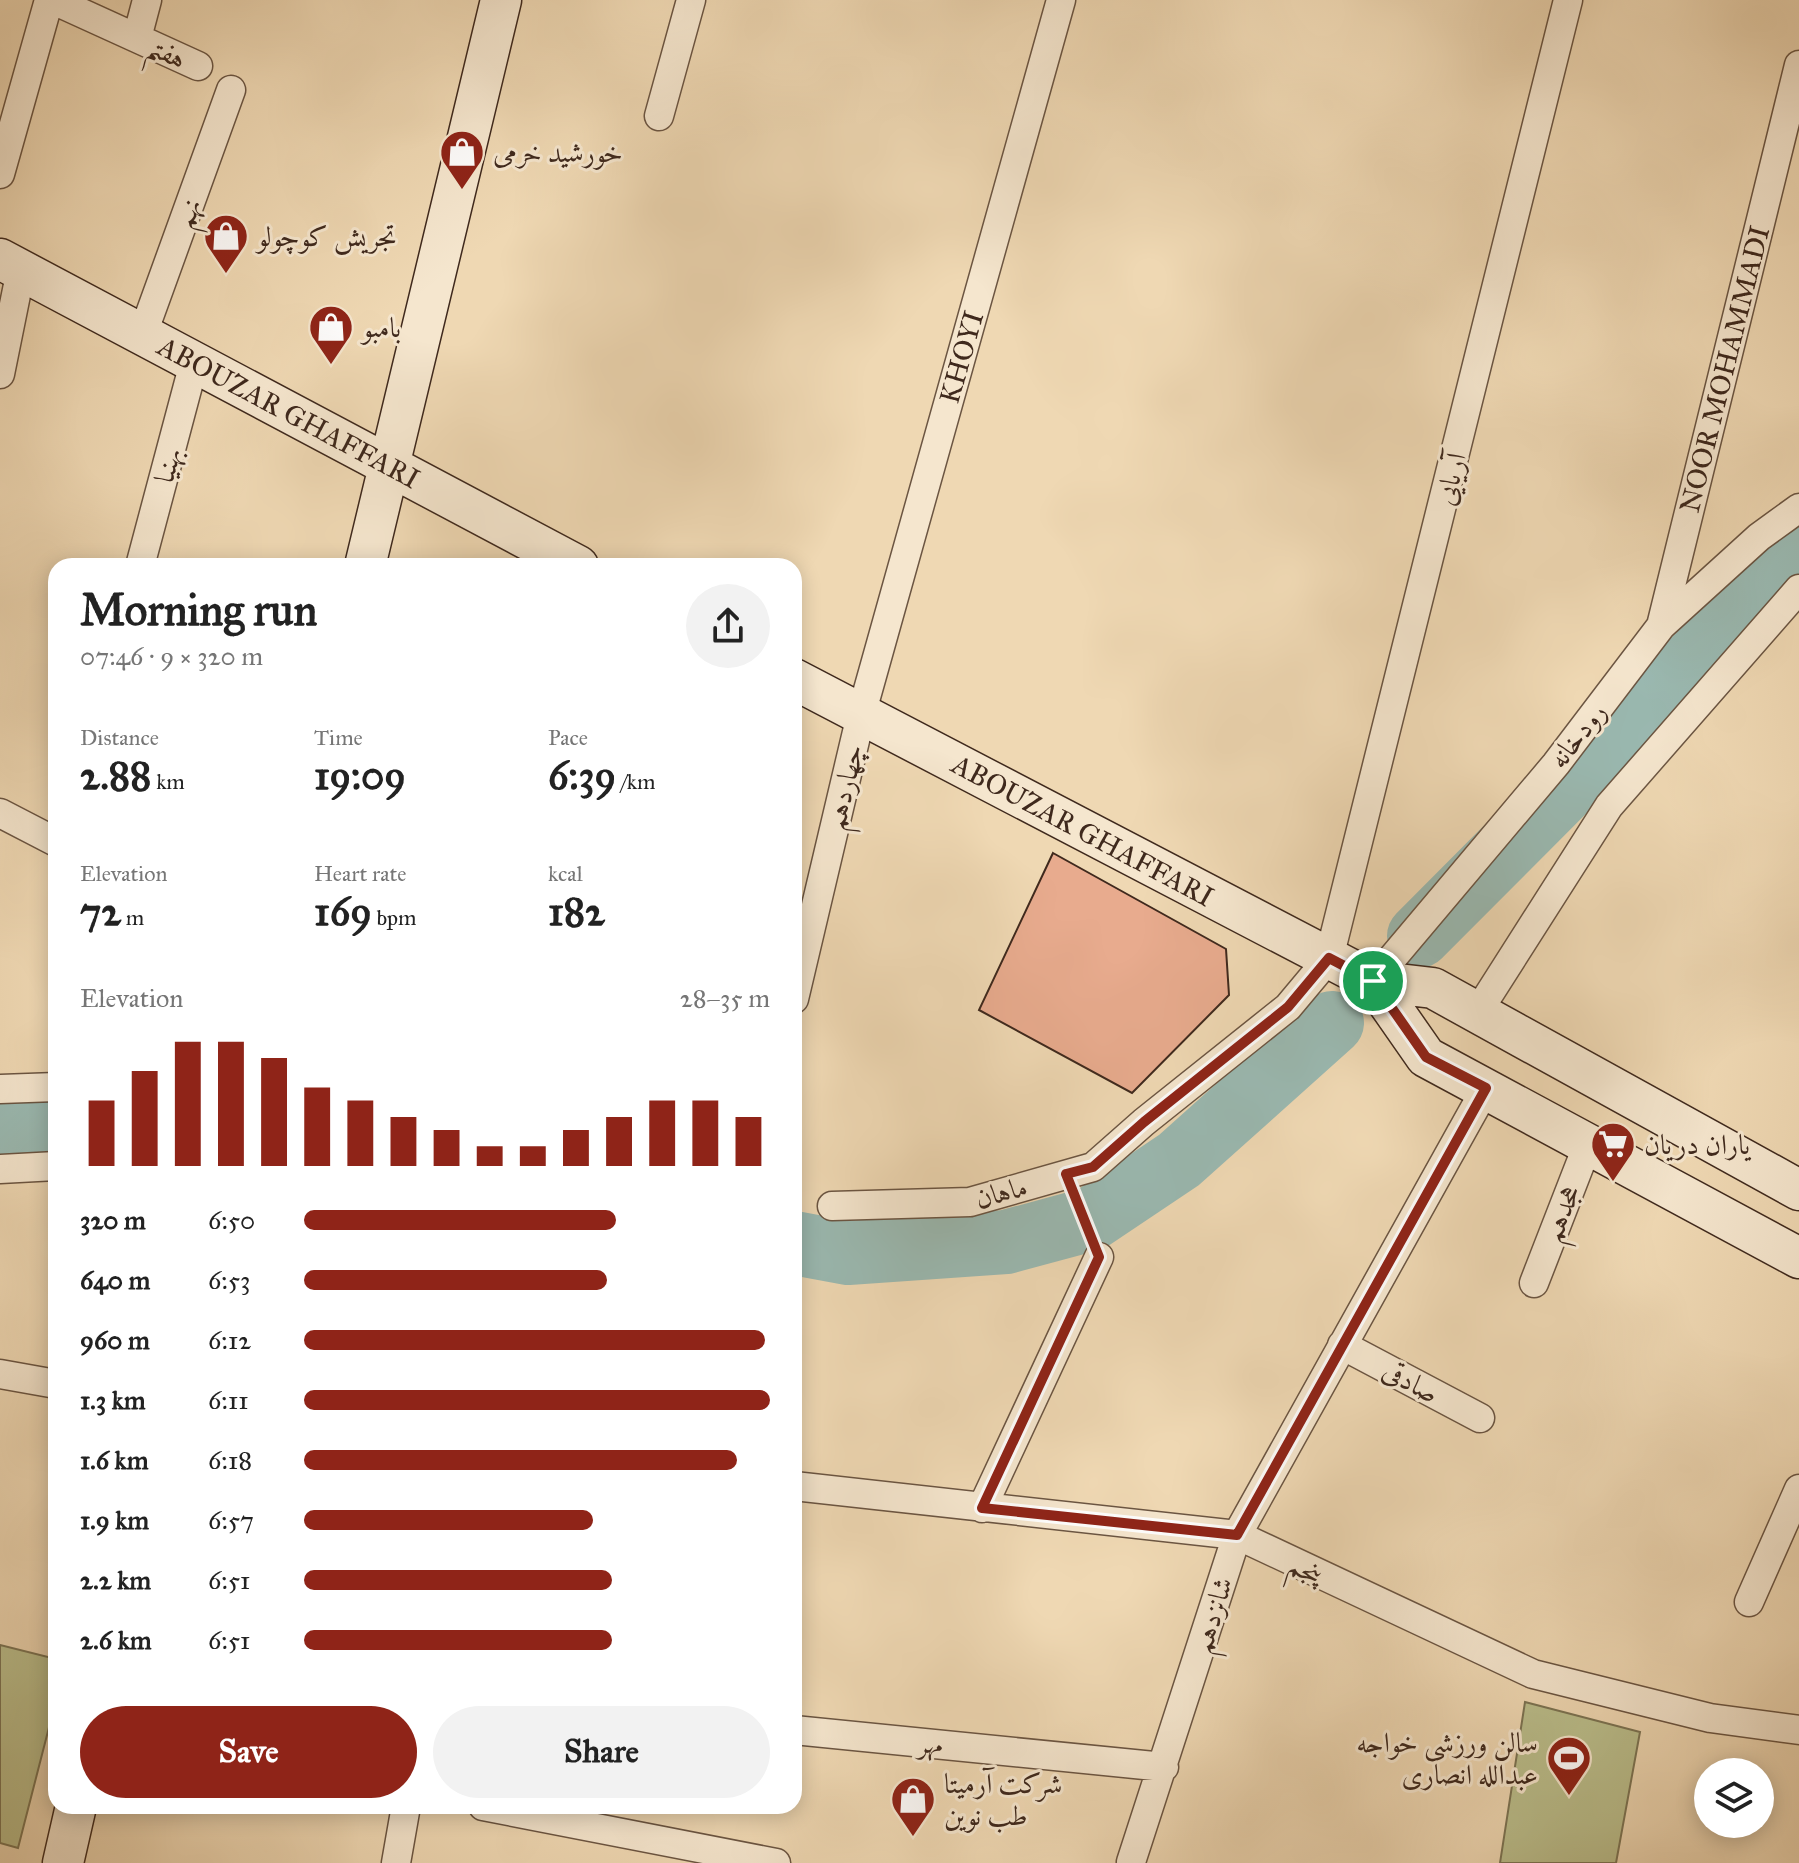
<!DOCTYPE html>
<meta charset="utf-8">
<style>
body{margin:0;font-family:"IM FELL Great Primer",Amiri,serif;background:#f2f2f2;color:#222;height:100vh;display:flex;flex-direction:column;font-size:30px;white-space:nowrap}
*{box-sizing:border-box;margin:0}
p{font-size:26px;color:#767676}
.icon{flex:none;width:44px;height:44px;fill:none;stroke:currentColor;stroke-width:2;stroke-linecap:round;stroke-linejoin:round}
.map{position:relative;flex:1;overflow:hidden}
.panel{position:absolute;left:48px;top:558px;width:754px;height:1256px;display:flex;flex-direction:column;background:#fff;border-radius:24px;box-shadow:0 4px 20px #0003}
.panel>*{flex:none}
.buttons{position:absolute;left:1694px;top:1758px;display:grid;gap:16px}
.buttons a{display:grid;place-items:center;width:80px;height:80px;border-radius:50%;background:#fff;box-shadow:0 4px 20px #0003;font-size:40px}
.pin{position:absolute;display:grid;place-items:center;width:68px;height:68px;color:#fff;margin:-34px;border:4px solid #fff;border-radius:50%;box-shadow:0 2px 8px #0007}
.round{display:grid;place-items:center;flex:none;width:84px;height:84px;border-radius:42px;background:#f2f2f2}
.overview{display:flex;align-items:center;justify-content:space-between;height:136px;padding:0 32px}
h1{font-size:44px;font-weight:700;line-height:60px}
.stats{display:grid;grid-template-columns:repeat(3,1fr);gap:12px;height:136px;padding:8px 32px}
.stats div{display:grid;align-content:center}
.stats b{font-size:40px;font-weight:700}
.stats small{font-size:22px;font-weight:400}
.stats p{font-size:22px}
.chart{height:224px;padding:16px 32px}
.chart p{display:flex;justify-content:space-between}
.chart svg{width:100%;height:144px;margin-top:8px;stroke:#8f2418;stroke-width:6}
.action{display:flex;gap:16px;margin-top:auto;padding:16px 32px}
.action a{flex:1;height:92px;border-radius:48px;background:#8f2418;color:#fff;font-size:32px;font-weight:700;line-height:92px;text-align:center}
.action a+a{background:#f2f2f2;color:#222}
ul{padding:0 32px;list-style:none;font-size:26px}
li{display:grid;grid-template-columns:128px 96px 1fr;align-items:center;height:60px}
li i{height:20px;border-radius:10px;background:#8f2418}
.map>svg:first-child{display:block}
</style>
<div class="map">
<svg width="1799" height="1863" viewBox="0 0 1799 1863">
<rect width="100%" height="100%" fill="#efd8b3"/>
<filter id="stains"><feTurbulence type="fractalNoise" baseFrequency=".0025" numOctaves="4"/><feColorMatrix values="0 0 0 0 .2 0 0 0 0 .09 0 0 0 0 .02 0 0 0 .5 -.17"/></filter>
<radialGradient id="worn" r=".72"><stop offset=".6" stop-color="#630" stop-opacity="0"/><stop offset="1" stop-color="#630" stop-opacity=".3"/></radialGradient>
<!-- green -->
<path fill="#babe8c" stroke="#7c7454" stroke-width="2" d="M0,1645L56,1659V1700L18,1848L0,1843Z
M1525,1702L1640,1732L1616,1863H1500Z"/>
<g fill="none" stroke-linecap="round" stroke-linejoin="round">
<!-- river -->
<path stroke="#9ab9b1" stroke-width="64" d="M1419,936L1727,627L1799,550
M0,1129L56,1128
M794,1243L848,1253L1006,1242L1091,1219L1179,1160L1332,1023"/>
</g>
<!-- building -->
<path fill="#e8ab8e" stroke="#3f291d" stroke-width="2" d="M1053,853L1226,949L1229,995L1132,1093L979,1010Z"/>
<g fill="none" stroke-linecap="round" stroke-linejoin="round">
<!-- street casing -->
<g stroke="#6b5542" stroke-width="31">
<path id="street" d="M53,0L198,66
M137,38L147,0
M659,116L691,0
M0,174L49,0
M142,336L231,90
M0,374L21,270
M140,566L194,363
M1661,626L1799,65
M0,813L56,842
M1373,981L1556,764L1661,626L1759,537L1799,508
M794,999L861,715L1061,0
M1477,1013L1609,806L1799,589
M0,1089L56,1087
M0,1169L56,1166
M832,1206L970,1202L1093,1167L1144,1122L1288,1007L1329,958L1568,0
M1534,1283L1588,1144
M1342,1345L1480,1418
M0,1374L56,1384
M794,1486L1237,1535L1533,1674L1710,1718L1799,1730
M982,1508L1099,1257
M1749,1602L1799,1489
M794,1730L1164,1767
M483,1806L776,1863
M1131,1862L1237,1535L1486,1088
M396,1863L406,1806"/>
</g>
<!-- secondary casing -->
<g stroke="#3f291d" stroke-width="43">
<path id="secondary" d="M0,259L578,566
M365,566L501,0
M794,679L1373,981L1433,988L1799,1190
M1373,981L1426,1057L1799,1258
M63,1863L76,1806"/>
</g>
<!-- path -->
<path stroke="#3f291d" stroke-width="5" stroke-dasharray="2 4" stroke-linecap="butt" d="M1077,1202L1088,1230"/>
<!-- street -->
<use href="#street" stroke="#f5e6ce" stroke-width="28"/>
<!-- secondary -->
<use href="#secondary" stroke="#f5e6ce" stroke-width="40"/>
</g>
<g fill="none" stroke-linecap="round" stroke-linejoin="round">
<!-- route casing -->
<g stroke="#fff" stroke-width="16">
<path id="route" d="M1329,958L1373,981L1426,1057L1486,1088L1237,1535L982,1508L1099,1257L1066,1174L1093,1167L1144,1122L1288,1007Z"/>
</g>
<!-- route -->
<use href="#route" stroke="#8f2418" stroke-width="10"/>
</g>
<!-- icons -->
<defs>
<g id="shop-pin" transform="scale(2.3)"><path d="M0 17L-7.5 6A9.5 9.5 0 1 1 7.5 6Z" fill="#8f2418" stroke="#f5e6ce"/><path d="M-5-2.5h2.3a2.7 3.5 0 0 1 5.4 0H5L5.5 6h-11ZM-1.5-2.5h3a1.5 2.3 0 0 0-3 0Z" fill="#fff"/></g>
<g id="supermarket-pin" transform="scale(2.3)"><path d="M0 17L-7.5 6A9.5 9.5 0 1 1 7.5 6Z" fill="#8f2418" stroke="#f5e6ce"/><path d="M-6-5.5h2.5l.6 2H6L4.5 2H-2.5L-4.4-4H-6ZM-1.5 3.2a1.3 1.3 0 1 0 .1 0ZM3 3.2a1.3 1.3 0 1 0 .1 0Z" fill="#fff"/></g>
<g id="stadium-pin" transform="scale(2.3)"><path d="M0 17L-7.5 6A9.5 9.5 0 1 1 7.5 6Z" fill="#8f2418" stroke="#f5e6ce"/><path d="M0-5a6.5 5 0 1 0 0 10a6.5 5 0 1 0 0-10ZM-3.5-1.8h7v3.6h-7Z" fill="#fff"/></g>
</defs>
<g fill-rule="evenodd">
<use href="#shop-pin" x="462" y="152"/>
<use href="#shop-pin" x="226" y="236"/>
<use href="#shop-pin" x="331" y="327"/>
<use href="#supermarket-pin" x="1613" y="1144"/>
<use href="#stadium-pin" x="1569" y="1758"/>
<use href="#shop-pin" x="913" y="1799"/>
</g>
<g text-anchor="middle" stroke-width="6" stroke-linejoin="round" paint-order="stroke">
<!-- street labels -->
<g font-size="28" fill="#3f291d" stroke="#f5e6ce">
<text transform="translate(167 52) rotate(24)" y="10">هفتم</text>
<text transform="translate(187 213) rotate(-70)" y="10">نهم</text>
<text transform="translate(961 357) rotate(-74)" y="10">KHOYI</text>
<text transform="translate(1724 369) rotate(-76)" y="10">NOOR MOHAMMADI</text>
<text transform="translate(289 412) rotate(28)" y="10">ABOUZAR GHAFFARI</text>
<text transform="translate(167 465) rotate(-75)" y="10">بهنیا</text>
<text transform="translate(1450 479) rotate(-76)" y="10">آریایی</text>
<text transform="translate(1577 735) rotate(-52)" y="10">رودخانه</text>
<text transform="translate(844 787) rotate(-77)" y="10">چهاردهم</text>
<text transform="translate(1083 830) rotate(28)" y="10">ABOUZAR GHAFFARI</text>
<text transform="translate(1001 1192) rotate(-15)" y="10">ماهان</text>
<text transform="translate(1561 1213) rotate(-69)" y="10">هجدهم</text>
<text transform="translate(1411 1381) rotate(28)" y="10">صادقی</text>
<text transform="translate(1306 1569) rotate(25)" y="10">پنجم</text>
<text transform="translate(1212 1615) rotate(-73)" y="10">شانزدهم</text>
<text transform="translate(931 1743) rotate(6)" y="10">مهر</text>
</g>
<!-- poi labels -->
<g font-size="28" fill="#3f291d" stroke="#f5e6ce" text-anchor="start">
<text x="493" y="162">خورشید خرمی</text>
<text x="257" y="246">تجریش کوچولو</text>
<text x="362" y="337">بامبو</text>
<text x="1644" y="1154">یاران دریان</text>
<text x="1538" y="1752" text-anchor="end">سالن ورزشی خواجه<tspan x="1538" dy="32">عبدالله انصاری</tspan></text>
<text x="944" y="1793">شرکت آرمیتا<tspan x="944" dy="32">طب نوین</tspan></text>
</g>
</g>
<rect width="100%" height="100%" filter="url(#stains)"/>
<rect width="100%" height="100%" fill="url(#worn)"/>
</svg>
<div class="buttons">
<a><svg class="icon" aria-label="layers" viewBox="0 0 24 24"><path d="M12 4l9 5-9 5-9-5zM3 14l9 5 9-5"/></svg></a>
</div>
<div class="pin" style="left:1373px;top:981px;background:#1e9e55"><svg class="icon" aria-label="arrive" viewBox="0 0 24 24"><path d="M6 21V4h12l-3 4 3 4H6"/></svg></div>
<section class="panel">
<div class="overview"><div><h1>Morning run</h1><p>07:46 · 9 × 320 m</p></div><a class="round"><svg class="icon" aria-label="share" viewBox="0 0 24 24"><path d="M12 15V3M7 8l5-5 5 5M5 13v7h14v-7"/></svg></a></div>
<div class="stats">
<div><p>Distance</p><b>2.88<small> km</small></b></div>
<div><p>Time</p><b>19:09</b></div>
<div><p>Pace</p><b>6:39<small> /km</small></b></div>
</div>
<div class="stats">
<div><p>Elevation</p><b>72<small> m</small></b></div>
<div><p>Heart rate</p><b>169<small> bpm</small></b></div>
<div><p>kcal</p><b>182</b></div>
</div>
<div class="chart"><p><span>Elevation</span>28–35 m</p>
<svg viewBox="0 0 160 44" preserveAspectRatio="none"><path d="M5 44V24M15 44V15M25 44V6M35 44V6M45 44V11M55 44V20M65 44V24M75 44V29M85 44V33M95 44V38M105 44V38M115 44V33M125 44V29M135 44V24M145 44V24M155 44V29"/></svg>
</div>
<ul>
<li><b>320 m</b>6:50<i style="width:67%"></i></li>
<li><b>640 m</b>6:53<i style="width:65%"></i></li>
<li><b>960 m</b>6:12<i style="width:99%"></i></li>
<li><b>1.3 km</b>6:11<i style="width:100%"></i></li>
<li><b>1.6 km</b>6:18<i style="width:93%"></i></li>
<li><b>1.9 km</b>6:57<i style="width:62%"></i></li>
<li><b>2.2 km</b>6:51<i style="width:66%"></i></li>
<li><b>2.6 km</b>6:51<i style="width:66%"></i></li>
</ul>
<div class="action"><a>Save</a><a>Share</a></div>
</section>
</div>
